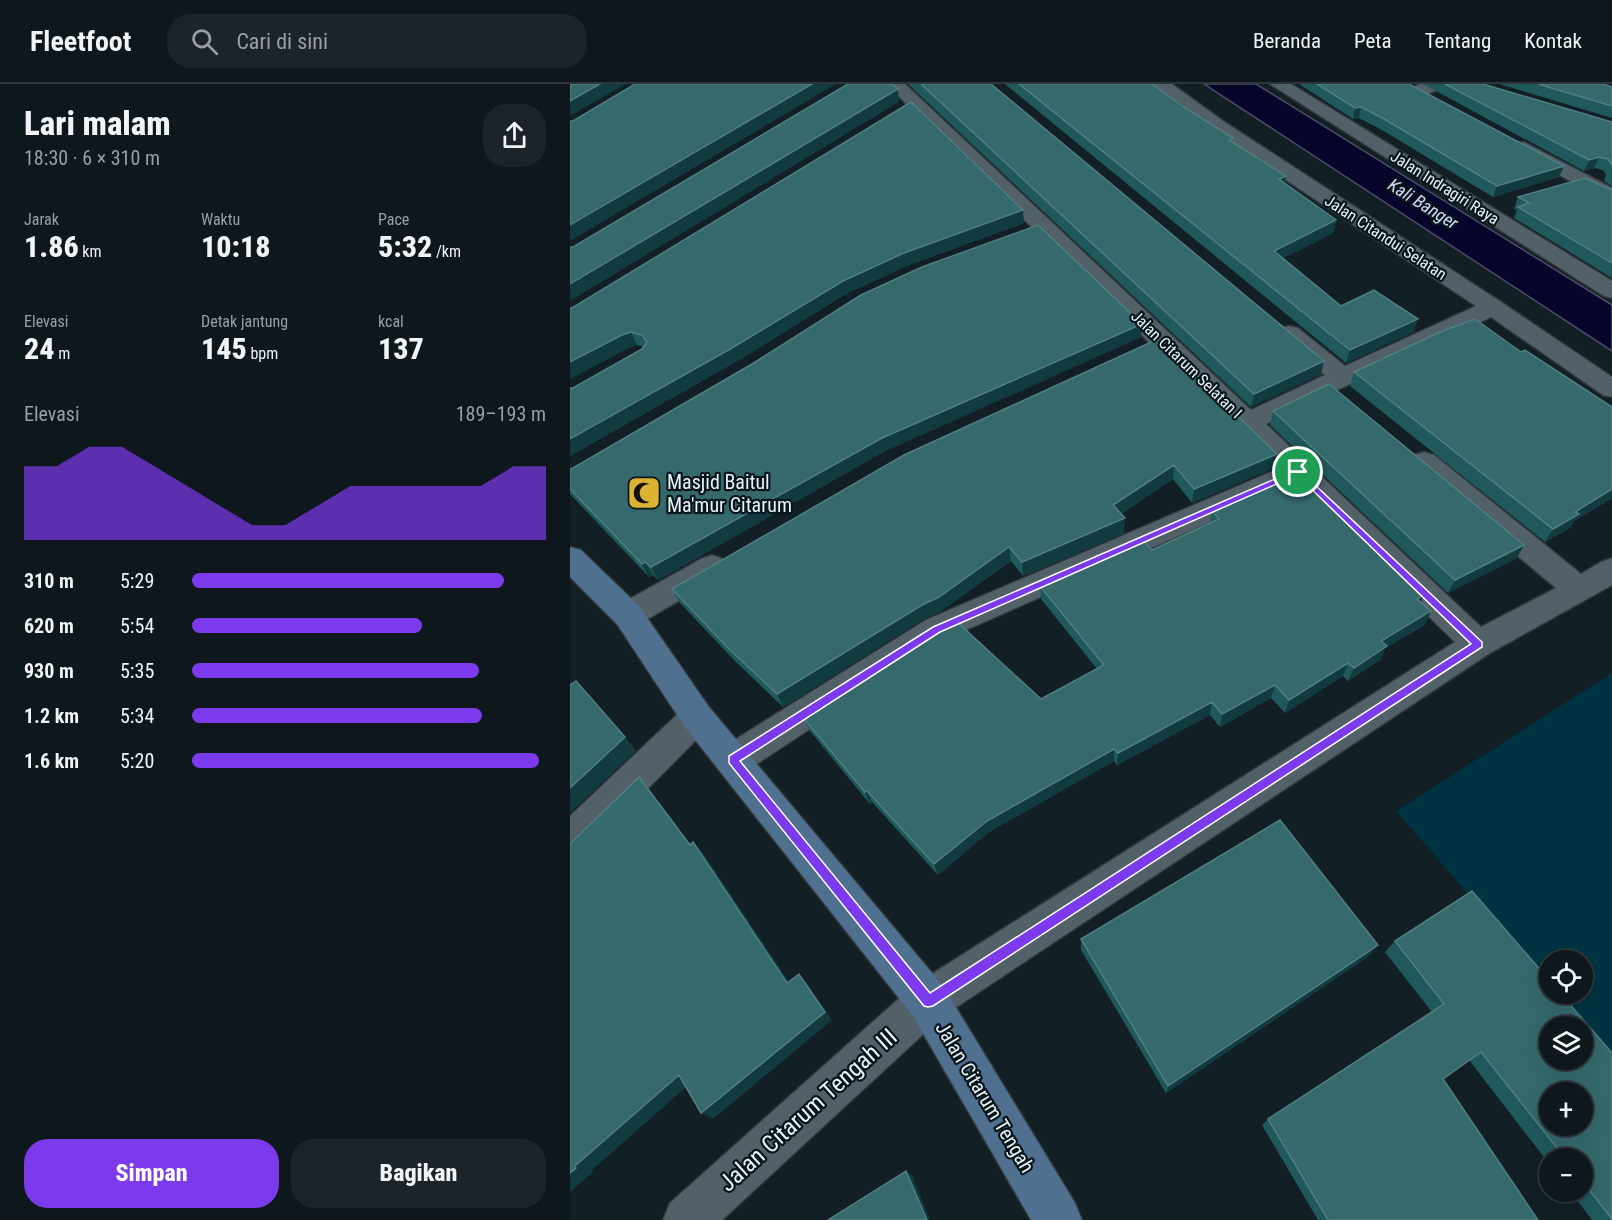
<!DOCTYPE html>
<html lang="id">
<meta charset="utf-8">
<style>
body{margin:0;font-family:"Roboto Condensed",sans-serif;background:#1c2429;color:#f1f3f6;height:100vh;display:flex;flex-direction:column;font-size:22px;white-space:nowrap}
*{box-sizing:border-box;margin:0}
p{font-size:20px;color:#9b9fa3}
.icon{flex:none;width:33px;height:33px;fill:none;stroke:currentColor;stroke-width:2;stroke-linecap:round;stroke-linejoin:round}
.map{position:relative;flex:1;overflow:hidden}
.panel{display:flex;flex-direction:column;background:#0e171c;width:570px}
.panel>*{flex:none}
.fabs{position:absolute;left:969px;top:866px;display:grid;gap:12px}
.fabs a{display:grid;place-items:center;width:54px;height:54px;border-radius:50%;background:#0e171c;box-shadow:0 6px 24px #0002,0 0 0 2px #2e363b;font-size:30px}
.pin{position:absolute;display:grid;place-items:center;width:51px;height:51px;color:#fff;margin:-26px;border:3px solid #fff;border-radius:50%;box-shadow:0 2px 6px #0007}
.round{display:grid;place-items:center;flex:none;width:63px;height:63px;border-radius:24px;background:#1c2429}
.head{display:flex;align-items:center;justify-content:space-between;height:102px;padding:0 24px}
h1{font-size:33px;font-weight:800;line-height:45px}
.stats{display:grid;grid-template-columns:repeat(3,1fr);gap:9px;height:102px;padding:6px 24px}
.stats div{display:grid;align-content:center}
.stats b{font-size:30px;font-weight:800}
.stats small{font-size:16px;font-weight:400}
.stats p{font-size:16px}
.chart{height:168px;padding:12px 24px}
.chart p{display:flex;justify-content:space-between}
.chart svg{width:100%;height:108px;margin-top:6px;fill:#7c3aed;opacity:.7}
.primary-button{display:flex;gap:12px;margin-top:auto;padding:12px 24px}
.primary-button a{flex:1;height:69px;border-radius:24px;background:#7c3aed;color:#fff;font-size:24px;font-weight:800;line-height:69px;text-align:center}
.primary-button a+a{background:#1c2429;color:#f1f3f6}
ul{padding:0 24px;list-style:none;font-size:20px}
li{display:grid;grid-template-columns:96px 72px 1fr;align-items:center;height:45px}
li i{height:15px;border-radius:8px;background:#7c3aed}
header{display:flex;align-items:center;gap:36px;box-sizing:border-box;height:84px;padding:0 30px;background:#0e171c;border-bottom:2px solid #2e363b}
header strong{font-size:28px}
nav{display:flex;gap:33px;margin-inline-start:auto;font-size:21px}
.search{width:420px;height:54px;background:#1c2429;display:flex;align-items:center;gap:15px;box-sizing:border-box;padding:0 21px;border-radius:24px;color:#9b9fa3;font-size:22px}
main{display:flex;flex:1;min-height:0}
.map>svg:first-child{display:block}
</style>
<header>
<strong>Fleetfoot</strong>
<div class="search"><svg class="icon" aria-label="search" viewBox="0 0 24 24"><circle cx="10" cy="10" r="6"/><path d="M15 15l6 6"/></svg>Cari di sini</div>
<nav><a>Beranda</a><a>Peta</a><a>Tentang</a><a>Kontak</a></nav>
</header>
<main>
<section class="panel">
<div class="head"><div><h1>Lari malam</h1><p>18:30 · 6 × 310 m</p></div><a class="round"><svg class="icon" aria-label="share" viewBox="0 0 24 24"><path d="M12 15V3M7 8l5-5 5 5M5 13v7h14v-7"/></svg></a></div>
<div class="stats">
<div><p>Jarak</p><b>1.86<small> km</small></b></div>
<div><p>Waktu</p><b>10:18</b></div>
<div><p>Pace</p><b>5:32<small> /km</small></b></div>
</div>
<div class="stats">
<div><p>Elevasi</p><b>24<small> m</small></b></div>
<div><p>Detak jantung</p><b>145<small> bpm</small></b></div>
<div><p>kcal</p><b>137</b></div>
</div>
<div class="chart"><p><span>Elevasi</span>189–193 m</p>
<svg viewBox="0 0 160 44" preserveAspectRatio="none"><path d="M0 44V14L10 14L20 6L30 6L40 14L50 22L60 30L70 38L80 38L90 30L100 22L110 22L120 22L130 22L140 22L150 14L160 14V44z"/></svg>
</div>
<ul>
<li><b>310 m</b>5:29<i style="width:88%"></i></li>
<li><b>620 m</b>5:54<i style="width:65%"></i></li>
<li><b>930 m</b>5:35<i style="width:81%"></i></li>
<li><b>1.2 km</b>5:34<i style="width:82%"></i></li>
<li><b>1.6 km</b>5:20<i style="width:98%"></i></li>
</ul>
<div class="primary-button"><a>Simpan</a><a>Bagikan</a></div>
</section>
<div class="map">
<svg width="1042" height="1136" viewBox="0 0 1042 1136">
<rect width="100%" height="100%" fill="#121f25"/>
<!-- green -->
<path fill="#003342" d="M1042,589V974L985,909H1012V876H980L979,903L826,727Z"/>
<!-- water -->
<path fill="#08052a" stroke="#4c4c68" stroke-width="1.5" d="M634,0H686L1042,221V267Z"/>
<g fill="none" stroke-linecap="round" stroke-linejoin="round">
<!-- street casing -->
<g stroke="#30383d" stroke-width="3">
<path id="street" d="M316,0H335L681,326L755,291L710,254L707,249L710,244L719,242L728,244L775,282L906,222L639,45L582,0H602L653,37L931,218L1042,293V313L1033,311L921,233L696,340L911,543L986,504L844,385L840,378L844,371L854,368L864,371L1011,490L1031,478L1042,474V501L920,569L373,932L152,1136H93L100,1119L343,902L885,558L724,401L378,554L176,687L163,692L150,687L145,676L150,665L356,536L708,385Z
M700,0H721L1042,197V214L1034,212Z
M849,0H874C867,8 852,13 842,11L839,7Z
M954,58L1042,104V118L1035,116L947,68L944,64L947,60Z
M142,471L153,475L157,483L153,491L69,540L58,544L47,540L42,531L47,522L131,475Z
M127,618L139,623L144,633L139,643L13,770L0,775V732L115,623Z"/>
</g>
<!-- secondary casing -->
<g stroke="#30383d" stroke-width="3">
<path id="secondary" d="M0,463L11,466L69,522L139,623L373,902L505,1119L512,1136H461L343,932L115,643L47,540L0,493Z"/>
</g>
<!-- street -->
<use href="#street" fill="#526168" fill-rule="evenodd"/>
<!-- secondary -->
<use href="#secondary" fill="#4f718f" fill-rule="evenodd"/>
</g>
<!-- wall -->
<path fill="#1f595b" d="M338,0H421L754,277L751,290L681,323Z
M435,0H582L663,58L716,92L715,99L766,136L763,149L713,174L771,222L848,235L843,248L776,279Z
M729,0H839L989,93L923,113L812,46L789,34L783,35Z
M853,0H913L1042,38V102L1034,97L1036,91L1033,86L1024,84L1014,87Z
M929,0H1033L1042,3V34Z
M1042,106V194L944,134L947,126L944,125L948,113Z
M454,139L336,182L276,210L167,277L0,372V304H3L72,265L74,263L67,261L58,264L0,295V224Z
M572,240L571,253L315,367L88,496L83,491L79,493L0,410V385Z
M951,268L1042,323V414L1004,437L1000,444L975,458L780,302L784,288Z
M703,327L954,461L947,474L878,509L700,341Z
M707,370L704,384L622,419L603,395L551,430L554,449L453,492L441,477L371,527L355,534L213,623L165,577L110,519L102,505L334,371Z
M642,427L851,518L855,541L815,564L811,575L778,597L773,592L715,629L701,614L650,643L640,631L547,681L544,677L419,748L368,791L302,718L300,720L240,647L234,635L471,615L527,585L471,515L470,502L582,466L640,440Z
M511,855L799,872L596,1009L511,866Z
M825,857L1042,969V1136H1022L1000,1107H1012V1074H980V1081L899,976L873,995L968,1136H748L692,1041L698,1035L862,928L815,868Z"/>
<!-- shaded-wall -->
<path fill="#113b3e" d="M30,0H56L0,32V17Z
M242,0H266L0,157V141Z
M328,5L329,18L0,217V200Z
M791,23L789,34L783,35L785,24Z
M1029,73L1024,84L1014,87L1019,76Z
M994,82L989,93L923,113L927,102Z
M716,92L714,105L709,95Z
M453,126L454,139L336,182L276,210L167,277L0,372V355L273,197L334,169Z
M766,136L763,149L702,180L704,167Z
M848,235L843,248L776,279L780,266Z
M572,240L571,253L315,367L88,496L81,483L312,354Z
M61,248L67,261L58,264L0,295V278L52,251Z
M754,277L751,290L681,323L684,310Z
M707,370L704,384L622,419L624,405Z
M604,381L603,395L543,435V421Z
M1042,405V414L1004,437L1000,444L975,458L983,445L1005,428Z
M555,434L554,449L453,492L452,478Z
M954,461L947,474L878,509L885,496Z
M439,463L441,477L371,527L355,534L213,623L207,610Z
M75,478L83,491L79,493L72,480Z
M854,511L848,525L847,515Z
M861,527L855,541L815,564L811,575L778,597L784,584L811,557Z
M778,579L773,592L715,629L719,616Z
M705,601L701,614L650,643L652,630Z
M642,618L640,631L547,681L548,669Z
M55,653L66,667L0,729V704Z
M544,665V677L419,748L368,791L364,780L417,737Z
M69,693L80,706L130,773L120,761Z
M297,707L302,718L300,720L295,708Z
M123,758L134,770L226,908L217,899Z
M808,861L799,872L596,1009L598,1002Z
M229,890L237,900L262,936L143,1035L131,1029Z
M109,991L122,998L22,1086L23,1088L0,1108V1089L5,1082Z
M336,1087L342,1091L360,1136H357Z"/>
<!-- building -->
<path fill="#35696c" stroke="#517f81" stroke-width="1.5" fill-rule="evenodd" d="M0,0H30L0,17Z
M65,0H242L0,141V37H3Z
M278,0H322L328,5L0,200V163H3Z
M351,0H421L754,277L684,310Z
M449,0H582L615,24L663,54L659,56L716,92L709,95L766,136L704,167L771,222L804,206L848,235L780,266Z
M747,0H839L994,82L927,102L814,35L791,23L785,24Z
M875,0H913L1042,38V81L1038,75L1029,73L1019,76Z
M968,0H1033L1042,3V22Z
M341,18L453,126L334,169L273,197L162,264L0,355V304H3L72,265L77,258L72,251L61,248L52,251L0,278V224H2Z
M1015,94L1042,106V179L948,123L959,119L948,113Z
M468,141L572,240L312,354L81,483L75,478L72,480L0,405V385L3,384L182,280L291,211L352,183Z
M905,235L951,268L955,266L1042,323V405L1005,428L1009,430L983,445L784,288L870,248Z
M588,255L707,370L624,405L604,381L543,421L555,434L452,478L439,463L369,513L352,521L207,610L158,564L102,505L334,371Z
M759,300L954,461L885,496L703,327Z
M727,389L854,511L847,515L861,527L811,557L817,562L784,584L778,579L719,616L705,601L652,630L642,618L548,669L544,665L417,737L364,780L297,707L295,708L234,635L376,543L387,538L471,615L534,581L470,502L573,457L582,466L649,435L642,427Z
M6,597L55,653L0,704V601Z
M69,693L120,761L123,758L217,899L229,890L255,928L131,1029L109,991L5,1082L6,1084L0,1089V760Z
M710,736L808,861L598,1002L511,855Z
M902,807L980,897V909H990L1042,969V1135L1012,1097V1074H995L911,968L873,995L968,1136H758L698,1035L874,920L825,857ZM980,942H1012V975H980ZM980,1008H1012V1041H980Z
M336,1087L357,1136H258Z"/>
<!-- route -->
<path fill="#7c3aed" stroke="#fff" stroke-width="1.5" fill-rule="evenodd" d="M728,385L912,558V563L363,922L358,923L354,922L159,679V672L363,543ZM727,391L901,560L360,909L170,677L370,548Z"/>
<!-- icons -->
<defs>
<g id="mosque-square" transform="scale(1.725)"><rect x="-9" y="-9" width="18" height="18" rx="4" fill="#dcb233" stroke="#09161b"/><path d="M3.5-4.9A6 6 0 1 0 3.5 4.9A5 5 0 1 1 3.5-4.9Z" fill="#111"/></g>
</defs>
<g fill-rule="evenodd">
<use href="#mosque-square" x="74" y="409"/>
</g>
<g text-anchor="middle" stroke-width="4.5" stroke-linejoin="round" paint-order="stroke">
<!-- far-street labels -->
<g font-size="16" fill="#eaf3f7" stroke="#09161b">
<text transform="translate(875 103) rotate(32)" y="6">Jalan Indragiri Raya</text>
<text transform="translate(816 153) rotate(33)" y="6">Jalan Citandui Selatan</text>
<text transform="translate(617 280) rotate(44)" y="6">Jalan Citarum Selatan I</text>
</g>
<!-- far-water labels -->
<g font-size="18" font-style="italic" fill="#d4d9f7" stroke="#09161b">
<text transform="translate(853 120) rotate(32)" y="6">Kali Banger</text>
</g>
<!-- poi labels -->
<g font-size="20" fill="#eaf3f7" stroke="#09161b" text-anchor="start">
<text x="97" y="405">Masjid Baitul<tspan x="97" dy="23">Ma'mur Citarum</tspan></text>
</g>
<!-- street labels -->
<g font-size="20" fill="#eaf3f7" stroke="#09161b">
<text transform="translate(415 1013) rotate(59)" y="7">Jalan Citarum Tengah</text>
</g>
<!-- near-street labels -->
<g font-size="24" fill="#eaf3f7" stroke="#09161b">
<text transform="translate(238 1026) rotate(-42)" y="8">Jalan Citarum Tengah III</text>
</g>
</g>
</svg>
<div class="fabs">
<a><svg class="icon" aria-label="locate" viewBox="0 0 24 24"><circle cx="12" cy="12" r="6"/><path d="M12 2v4M12 18v4M2 12h4M18 12h4"/></svg></a>
<a><svg class="icon" aria-label="layers" viewBox="0 0 24 24"><path d="M12 4l9 5-9 5-9-5zM3 14l9 5 9-5"/></svg></a>
<a>+</a>
<a>−</a>
</div>
<div class="pin" style="left:728px;top:388px;background:#1e9e55"><svg class="icon" aria-label="arrive" viewBox="0 0 24 24"><path d="M6 21V4h12l-3 4 3 4H6"/></svg></div>
</div>
</main>
